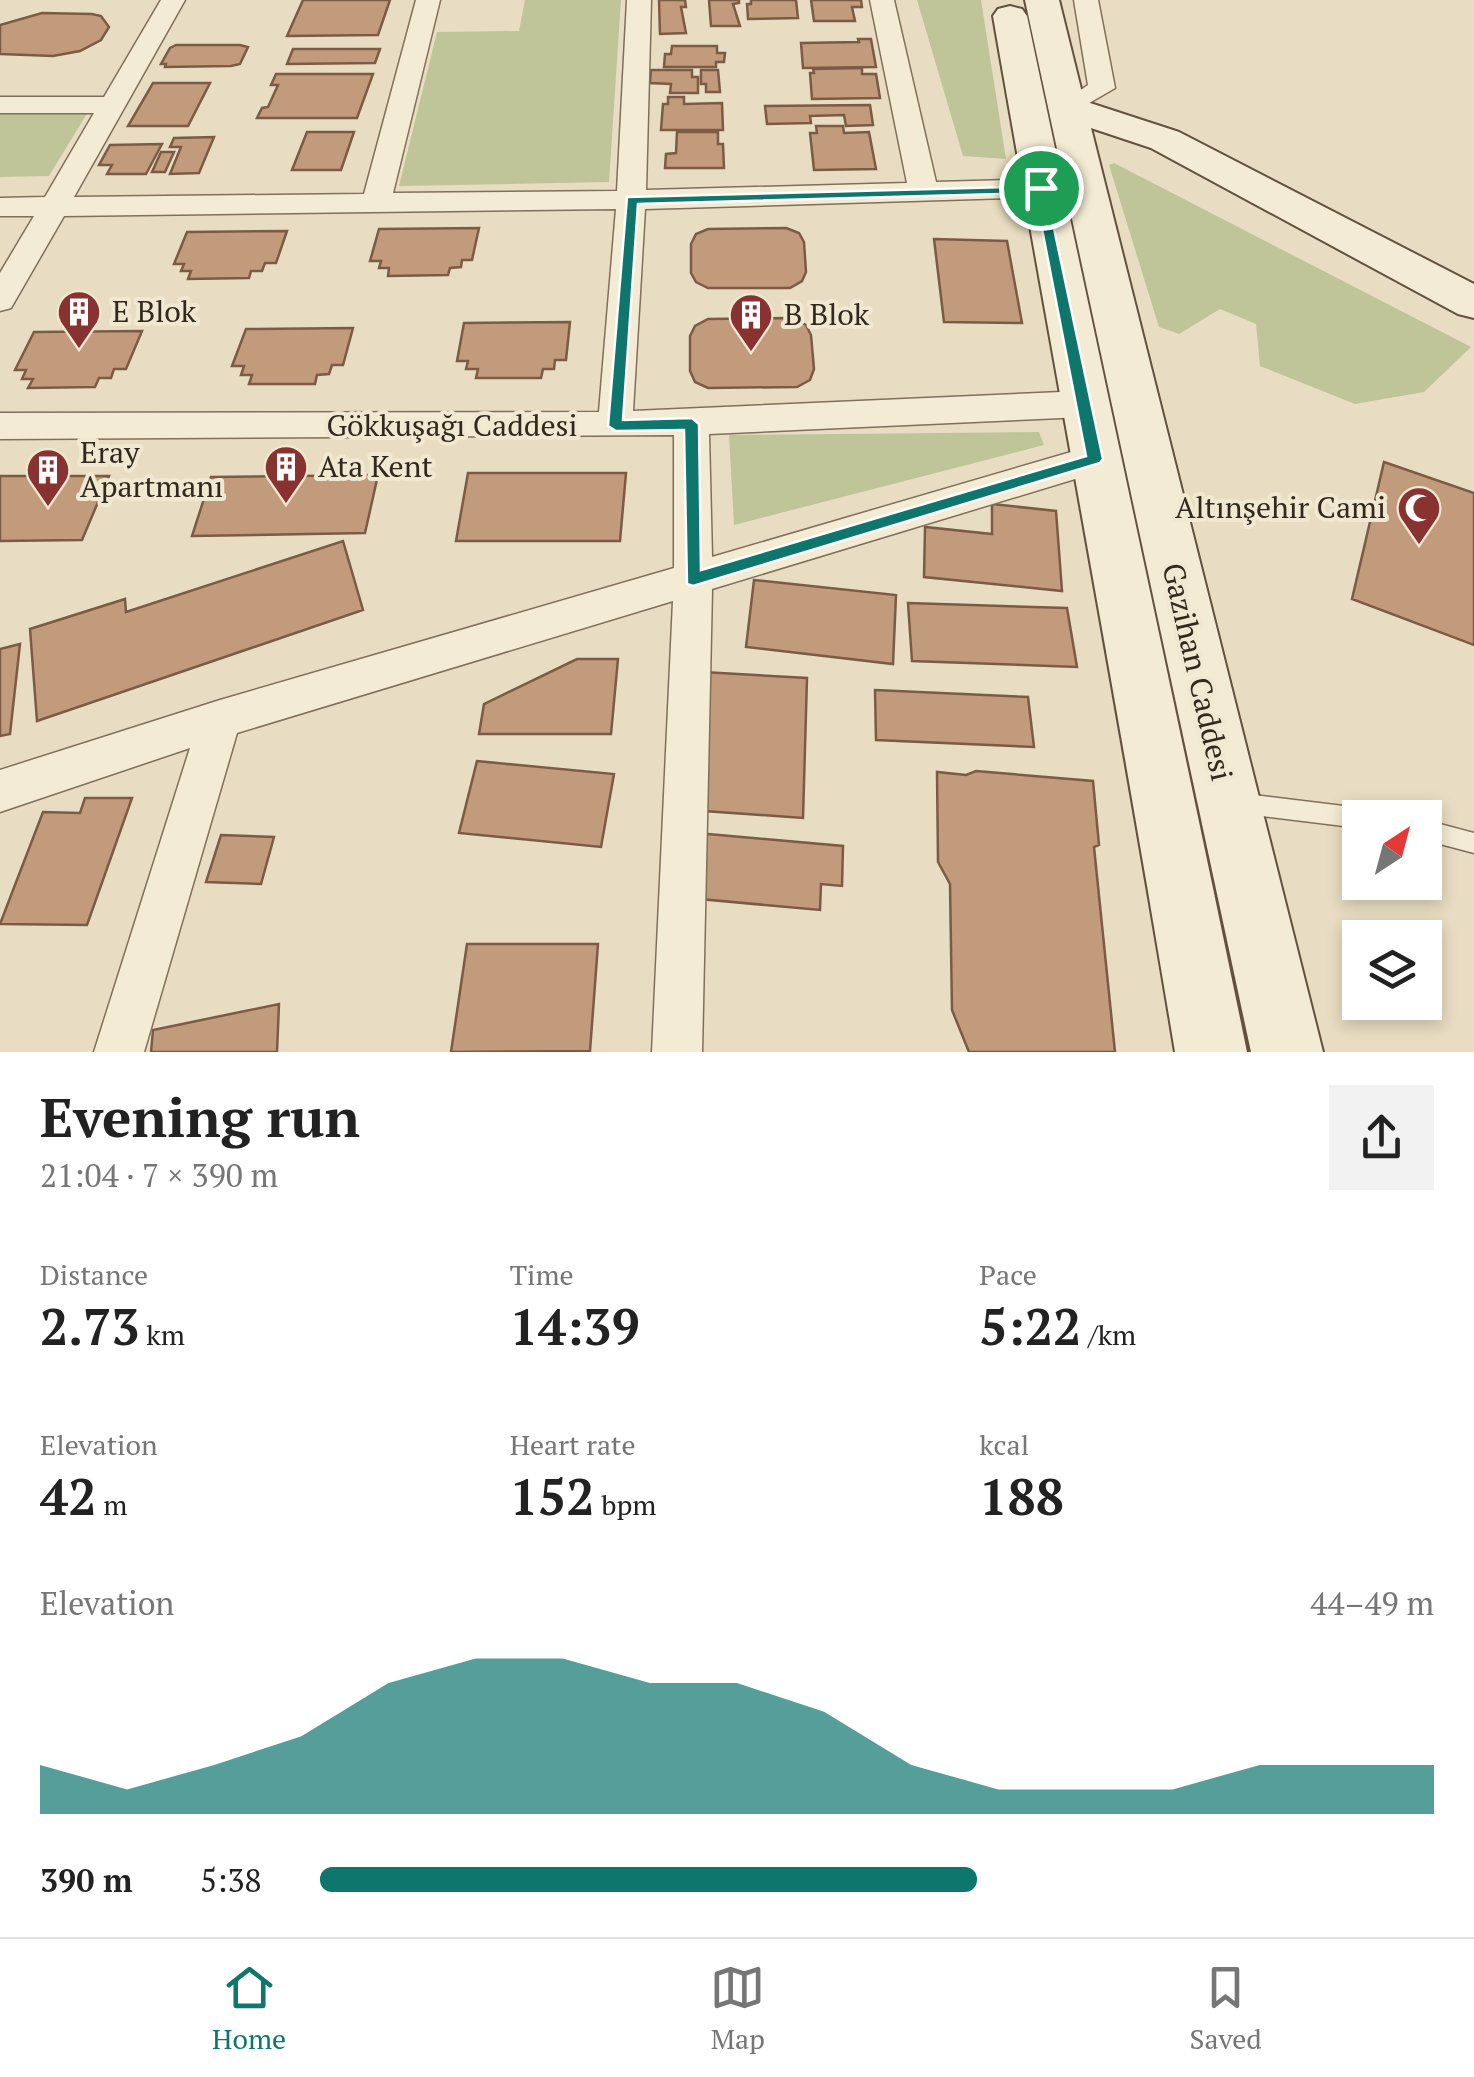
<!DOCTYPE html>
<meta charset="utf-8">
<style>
body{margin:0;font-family:"PT Serif",serif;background:#f2f2f2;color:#222;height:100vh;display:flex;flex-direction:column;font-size:38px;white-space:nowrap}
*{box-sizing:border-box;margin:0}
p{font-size:32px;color:#767676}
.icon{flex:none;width:55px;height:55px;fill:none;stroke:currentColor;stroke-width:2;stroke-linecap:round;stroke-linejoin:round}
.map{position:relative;height:1052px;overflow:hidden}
.sheet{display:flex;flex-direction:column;background:#fff;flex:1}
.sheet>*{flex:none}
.needle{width:65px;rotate:36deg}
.tools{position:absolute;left:1342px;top:800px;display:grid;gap:20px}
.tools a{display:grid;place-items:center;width:100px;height:100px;border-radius:0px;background:#fff;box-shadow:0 5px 15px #0003;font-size:50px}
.pin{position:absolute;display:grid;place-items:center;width:85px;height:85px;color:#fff;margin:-42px;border:5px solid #fff;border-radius:50%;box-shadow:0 2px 10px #0007}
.round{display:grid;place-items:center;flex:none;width:105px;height:105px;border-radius:0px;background:#f2f2f2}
.head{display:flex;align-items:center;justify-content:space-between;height:170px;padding:0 40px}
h1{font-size:55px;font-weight:800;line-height:75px}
.stats{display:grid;grid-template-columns:repeat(3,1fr);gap:15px;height:170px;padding:10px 40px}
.stats div{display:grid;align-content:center}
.stats b{font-size:50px;font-weight:800}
.stats small{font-size:28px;font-weight:400}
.stats p{font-size:28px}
.chart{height:280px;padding:20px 40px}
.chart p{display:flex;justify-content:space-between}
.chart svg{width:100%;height:180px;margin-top:10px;fill:#0f766e;opacity:.7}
ul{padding:0 40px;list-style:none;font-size:32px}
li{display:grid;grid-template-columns:160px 120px 1fr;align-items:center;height:75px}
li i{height:25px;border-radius:12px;background:#0f766e}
.menu{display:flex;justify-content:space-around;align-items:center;height:140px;border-top:2px solid #e0e0e0;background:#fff;font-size:28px;color:#767676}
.menu a{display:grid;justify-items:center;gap:5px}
.menu .current{color:#0f766e}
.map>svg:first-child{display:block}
</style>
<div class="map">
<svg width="1474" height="1052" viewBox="0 0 1474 1052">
<rect width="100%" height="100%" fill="#e8ddc2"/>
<!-- green -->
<path fill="#bfc598" d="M525,0H621L609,182L399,186L437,32L519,31Z
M917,0H981L1006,159L963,156Z
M0,112H88L49,176L0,177Z
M1114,163L1471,347L1424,392L1355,404L1260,366L1256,324L1220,309L1179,334L1159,327L1109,165Z
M1039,432L1044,445L734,525L729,435Z"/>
<!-- building -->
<path fill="#c29a7c" stroke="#7c5b44" stroke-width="2.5" d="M303,0H390L378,35L287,36Z
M659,0H685L686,7H681L686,33L660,34Z
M709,0H739V3L733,4L740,26H711Z
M751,0H796L798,18L748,19L747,4H751Z
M811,0H861L862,7H852L855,21H814Z
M42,13L92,14L101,16L109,27L101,40L80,51L53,56L0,54V25Z
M858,39H871L876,67L803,68L801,43L859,42Z
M176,45H240L248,47L240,64L231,66L165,67L166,64H161L170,48Z
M672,46H717V53H725L724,62H716V67H664L665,54H671Z
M293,49H380L375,63L287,64Z
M862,68V74H876L880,98L812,99L810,73H814L813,69Z
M651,70H692V77H698V93H670L671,84L650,83Z
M701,70H718L720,92H706V84H701Z
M276,74H373L357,118H257L262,108L268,107L278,85H271Z
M153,83H210L188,126H128Z
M668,97H684V104L722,103L723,130H661L663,104H668Z
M870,105L873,125L846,126L844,115L810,116L811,123L767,124L765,106Z
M816,126H843L844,133L869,132L876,169L814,170L810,133H817Z
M307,132H354L341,170H292Z
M677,132H718V144H723L724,168H665L666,154L676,153Z
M214,137L199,173L170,174L181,147H170L174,138Z
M162,144L146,174H107L112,165H99L110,145Z
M161,152H174L165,172H152Z
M479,228L472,260H462L461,267L450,268L448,275L388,276L389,268H379L381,261H370L379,229Z
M786,228L799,233L804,242L806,272L802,281L790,288H708L696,282L691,273V244L696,234L708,229Z
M287,231L276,263H265L262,271H251L249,278L188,279L191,271H181L184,264H174L187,232Z
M934,239L1007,241L1022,323L944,322Z
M792,318L806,325L811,335L814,369L810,380L797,387L708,388L695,382L690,371V336L695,326L708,319Z
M570,322L566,360H555L554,369H543L541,378H476L478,369H466L468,361H457L464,323Z
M353,328L343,365H332L329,374L317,375L315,384H249L252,375H241L244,366H232L246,329Z
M142,331L126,369H114L111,378H99L95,387L28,388L33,379H22L26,370H15L34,332Z
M1384,462L1474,493V645L1352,599Z
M468,473H626L620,541H456Z
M378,475L365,533L192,536L211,477Z
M0,476H109L82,540L0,541Z
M992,504L1056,511L1062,591L924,577L925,527L992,534Z
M343,541L363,610L37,721L30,629L125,599L126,612Z
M754,580L896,595L893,664L746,647Z
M908,603L1067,608L1077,667L912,661Z
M20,644L10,734L0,736V649Z
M577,659H618L611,734H479L484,704Z
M703,672L807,678L803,818L690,810Z
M875,690L1028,697L1034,747L876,740Z
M477,761L614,774L601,847L459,833Z
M976,771L1093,781L1099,845L1094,847L1115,1052H969L952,1010L950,884L938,862L937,772L966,775Z
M85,798H132L87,925L0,924L43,812L80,813Z
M697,833L843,846L842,886L821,884L820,910L689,898Z
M221,835L274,837L261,884L206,882Z
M467,944H598L590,1051L451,1052Z
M279,1004L277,1052H151L153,1030Z"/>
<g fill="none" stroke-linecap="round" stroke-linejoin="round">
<!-- lane casing -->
<g stroke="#806f5b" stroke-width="3">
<path id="lane" d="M1237,793L1360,808L1367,811L1370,818H1360V828L1237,813L1230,810L1227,803L1230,796Z
M1425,820L1474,833V853L1425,840Z"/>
</g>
<!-- street casing -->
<g stroke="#806f5b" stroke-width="3">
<path id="street" d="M161,0H185L74,197L364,194L416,0H440L393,193L617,191L627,0H651L646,190L907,183L870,0H894L936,182L1041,179L1051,182L1055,188L1051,194L1041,197L645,209L633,411L1084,391L1096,395L1101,404L1096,413L1084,417L709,434L712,557L1095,445L1108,449L1113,459L1108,469L712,589L702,1052H652L673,601L237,733L144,1052H94L190,748L0,812V770L220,700L674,568V435L0,439V413L599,412L616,209L64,216L11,308L0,311V273L34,216H0V198L45,197L94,113H0V97H104Z
M1074,0H1098L1115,88L1067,116L1054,108L1088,85Z"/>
</g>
<!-- secondary casing -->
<g stroke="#62513f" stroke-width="4">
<path id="secondary" d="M1025,0H1059L1084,101L1179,132L1474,284V318L1458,314L1151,148L1091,128L1323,1052H1251Z
M1010,6L1022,9L1027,16C1100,362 1176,706 1247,1052H1175C1118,706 1053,362 993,16L998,9Z"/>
</g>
<!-- lane -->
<use href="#lane" fill="#f4ebd4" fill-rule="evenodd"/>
<!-- street -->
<use href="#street" fill="#f4ebd4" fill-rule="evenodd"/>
<!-- secondary -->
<use href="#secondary" fill="#f4ebd4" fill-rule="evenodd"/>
</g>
<!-- route -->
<path fill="#0f766e" stroke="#fff" stroke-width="2.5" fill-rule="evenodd" d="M1045,186L1103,459L1100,463L693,586L687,584L684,430L616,431L608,426L627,197ZM1035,193L1086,456L701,570L699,424L692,418L623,420L638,204Z"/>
<!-- icons -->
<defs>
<g id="building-pin" transform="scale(2.25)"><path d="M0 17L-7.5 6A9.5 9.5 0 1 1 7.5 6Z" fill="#883232" stroke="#f1e8d1"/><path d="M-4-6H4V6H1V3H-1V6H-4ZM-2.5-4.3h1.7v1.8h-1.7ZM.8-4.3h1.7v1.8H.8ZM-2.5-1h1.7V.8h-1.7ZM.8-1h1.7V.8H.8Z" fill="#fff"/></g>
<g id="mosque-pin" transform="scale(2.25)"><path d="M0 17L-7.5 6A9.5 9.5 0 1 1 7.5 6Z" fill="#883232" stroke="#f1e8d1"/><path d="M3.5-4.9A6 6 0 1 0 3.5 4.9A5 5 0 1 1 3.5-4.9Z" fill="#fff"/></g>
</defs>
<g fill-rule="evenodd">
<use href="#building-pin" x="79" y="312"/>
<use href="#building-pin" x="751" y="315"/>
<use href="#building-pin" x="286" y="467"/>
<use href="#building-pin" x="48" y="470"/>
<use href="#mosque-pin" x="1419" y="508"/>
</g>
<g text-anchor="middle" stroke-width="8" stroke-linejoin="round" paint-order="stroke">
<!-- poi labels -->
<g font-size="30" fill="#32281e" stroke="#f1e8d1" text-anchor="start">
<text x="112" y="322">E Blok</text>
<text x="784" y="325">B Blok</text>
<text x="80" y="463">Eray<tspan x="80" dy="34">Apartmanı</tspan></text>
<text x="318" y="477">Ata Kent</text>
<text x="1386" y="518" text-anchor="end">Altınşehir Cami</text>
</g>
<!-- street labels -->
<g font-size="30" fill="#32281e" stroke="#f1e8d1">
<text x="452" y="436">Gökkuşağı Caddesi</text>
<text transform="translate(1197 672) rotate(77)" y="10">Gazihan Caddesi</text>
</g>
</g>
</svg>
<div class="tools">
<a><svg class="needle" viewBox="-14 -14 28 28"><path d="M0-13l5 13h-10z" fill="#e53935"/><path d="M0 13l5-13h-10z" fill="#767676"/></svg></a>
<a><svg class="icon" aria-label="layers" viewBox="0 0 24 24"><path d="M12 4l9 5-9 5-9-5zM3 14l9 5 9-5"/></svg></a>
</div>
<div class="pin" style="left:1041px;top:188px;background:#1e9e55"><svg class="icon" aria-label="arrive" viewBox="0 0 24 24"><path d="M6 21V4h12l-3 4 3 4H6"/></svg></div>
</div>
<section class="sheet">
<div class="head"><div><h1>Evening run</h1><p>21:04 · 7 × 390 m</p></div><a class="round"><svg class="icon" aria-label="share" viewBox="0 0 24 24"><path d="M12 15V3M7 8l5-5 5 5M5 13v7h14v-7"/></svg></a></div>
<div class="stats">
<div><p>Distance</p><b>2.73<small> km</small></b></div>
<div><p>Time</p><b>14:39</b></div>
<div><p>Pace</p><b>5:22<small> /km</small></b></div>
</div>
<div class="stats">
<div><p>Elevation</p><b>42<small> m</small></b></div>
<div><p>Heart rate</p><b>152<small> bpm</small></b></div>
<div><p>kcal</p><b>188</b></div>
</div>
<div class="chart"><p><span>Elevation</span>44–49 m</p>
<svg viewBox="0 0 160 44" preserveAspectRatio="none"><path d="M0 44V32L10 38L20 32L30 25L40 12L50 6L60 6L70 12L80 12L90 19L100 32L110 38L120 38L130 38L140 32L150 32L160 32V44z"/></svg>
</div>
<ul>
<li><b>390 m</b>5:38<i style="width:59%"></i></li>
</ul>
</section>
<nav class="menu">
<a class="current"><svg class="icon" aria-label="home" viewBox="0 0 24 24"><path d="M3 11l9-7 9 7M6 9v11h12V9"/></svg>Home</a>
<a><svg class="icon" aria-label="map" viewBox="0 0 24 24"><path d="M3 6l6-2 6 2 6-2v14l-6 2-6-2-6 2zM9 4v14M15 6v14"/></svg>Map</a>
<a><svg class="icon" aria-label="saved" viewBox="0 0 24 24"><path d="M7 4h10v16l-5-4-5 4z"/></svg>Saved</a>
</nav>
